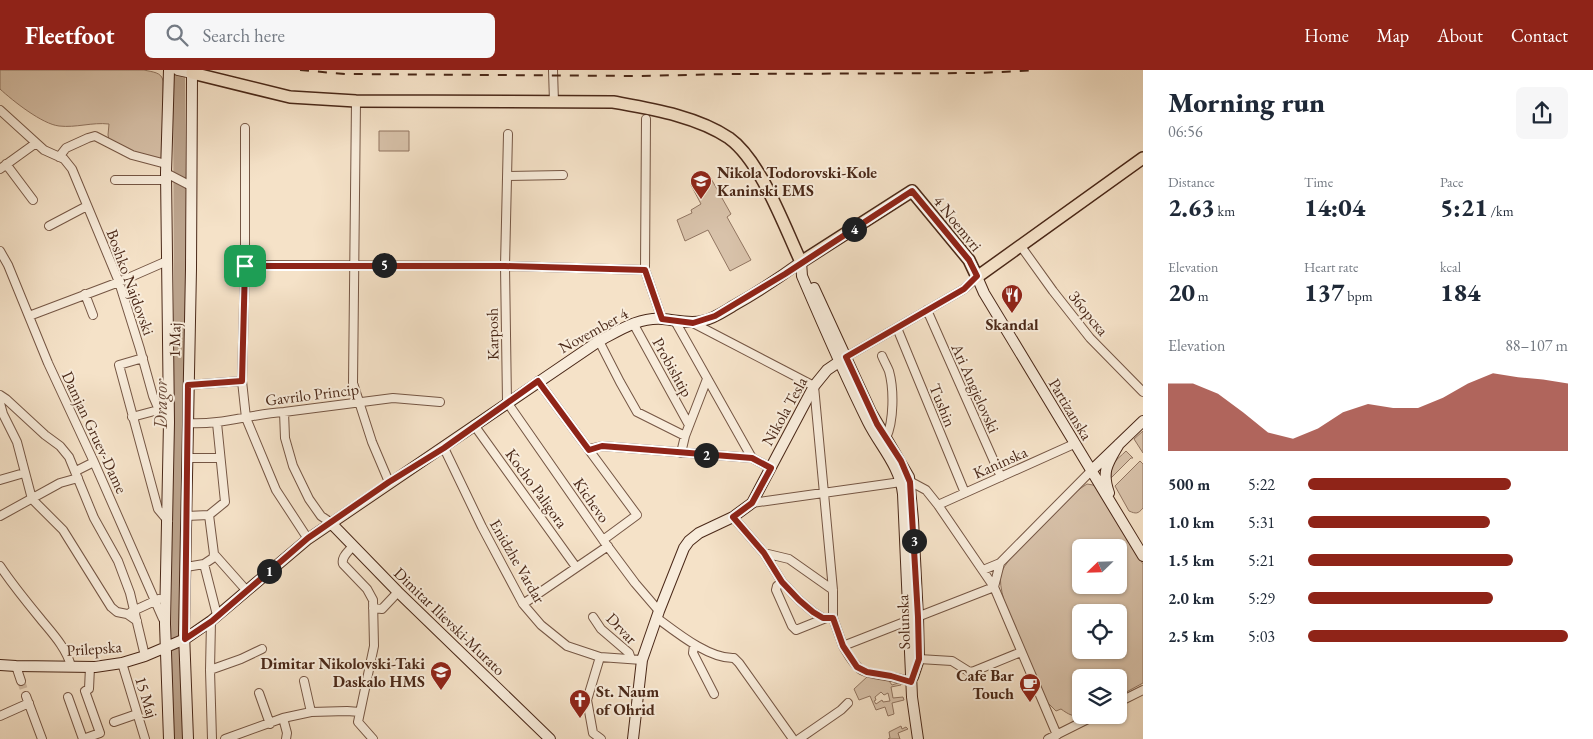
<!DOCTYPE html>
<meta charset="utf-8">
<style>
body{margin:0;font-family:"EB Garamond",serif;background:#f6f6f7;color:#1f2937;height:100vh;display:flex;flex-direction:column;font-size:19px;white-space:nowrap}
*{box-sizing:border-box;margin:0}
p{font-size:16px;color:#747a83}
.icon{flex:none;width:28px;height:28px;fill:none;stroke:currentColor;stroke-width:2;stroke-linecap:round;stroke-linejoin:round}
.map{position:relative;flex:1;overflow:hidden}
.drawer{display:flex;flex-direction:column;background:#fff;width:450px}
.drawer>*{flex:none}
.needle{width:32px;rotate:247deg}
.fabs{position:absolute;left:1072px;top:469px;display:grid;gap:10px}
.fabs a{display:grid;place-items:center;width:55px;height:55px;border-radius:8px;background:#fff;box-shadow:0 1px 4px #0004;font-size:25px}
.pin{position:absolute;display:grid;place-items:center;width:42px;height:42px;color:#fff;margin:-21px;border-radius:10px;box-shadow:0 2px 8px #0006}
.km{position:absolute;width:25px;height:25px;margin:-12px;border-radius:50%;background:#222;color:#fff;font-size:14px;line-height:25px;text-align:center}
.round{display:grid;place-items:center;flex:none;width:52px;height:52px;border-radius:8px;background:#f6f6f7}
.head{display:flex;align-items:center;justify-content:space-between;height:85px;padding:0 25px}
h1{font-size:28px;font-weight:800;line-height:38px}
.stats{display:grid;grid-template-columns:repeat(3,1fr);gap:8px;height:85px;padding:5px 25px}
.stats div{display:grid;align-content:center}
.stats b{font-size:25px;font-weight:800}
.stats small{font-size:14px;font-weight:400}
.stats p{font-size:14px}
.chart{height:140px;padding:10px 25px}
.chart p{display:flex;justify-content:space-between}
.chart svg{width:100%;height:90px;margin-top:5px;fill:#8f2418;opacity:.7}
ul{padding:0 25px;list-style:none;font-size:16px}
li{display:grid;grid-template-columns:80px 60px 1fr;align-items:center;height:38px}
li i{height:12px;border-radius:6px;background:#8f2418}
header{display:flex;align-items:center;gap:30px;box-sizing:border-box;height:70px;padding:0 25px;background:#8f2418;color:#fff}
header strong{font-size:24px}
nav{display:flex;gap:28px;margin-inline-start:auto;font-size:18px}
.search{width:350px;height:45px;background:#f6f6f7;display:flex;align-items:center;gap:12px;box-sizing:border-box;padding:0 18px;border-radius:8px;color:#747a83;font-size:19px}
main{display:flex;flex:1;min-height:0}
.map>svg:first-child{display:block}
</style>
<header>
<strong>Fleetfoot</strong>
<div class="search"><svg class="icon" aria-label="search" viewBox="0 0 24 24"><circle cx="10" cy="10" r="6"/><path d="M15 15l6 6"/></svg>Search here</div>
<nav><a>Home</a><a>Map</a><a>About</a><a>Contact</a></nav>
</header>
<main>
<div class="map">
<svg width="1143" height="669" viewBox="0 0 1143 669">
<rect width="100%" height="100%" fill="#f5e2c8"/>
<filter id="stains"><feTurbulence type="fractalNoise" baseFrequency=".004" numOctaves="4"/><feColorMatrix values="0 0 0 0 .2 0 0 0 0 .09 0 0 0 0 .02 0 0 0 .5 -.17"/></filter>
<radialGradient id="worn" r=".72"><stop offset=".6" stop-color="#630" stop-opacity="0"/><stop offset="1" stop-color="#630" stop-opacity=".3"/></radialGradient>
<!-- green -->
<path fill="#d8c2aa" stroke="#917561" fill-rule="evenodd" d="M0,0H144C152,2 162,2 163,11L164,87L162,89L131,82L109,70L108,65L109,54C92,52 76,58 59,56C42,54 13,31 0,19Z
M379,61H409V81H379Z
M709,105L731,144L727,147L751,190L730,201L708,160L685,171L677,150L692,143L691,140L701,134L691,115Z
M1143,361V383L1134,369Z
M1126,381L1133,388H1131L1111,408C1110,392 1116,391 1126,381Z
M1140,391L1143,394V438C1138,444 1136,444 1129,441L1115,416Z
M1087,414L1093,415L1096,417L1143,494V613L1119,626V608H1081V645H1083C1074,648 1068,644 1061,639L1056,641L1048,633C1036,609 995,528 1001,504C1004,488 1063,435 1078,420ZM1081,478H1119V515H1081ZM1081,542H1119V580H1081Z
M868,606L887,608L892,615L901,612V615L891,617L893,628L903,627L904,630L892,633L894,644L888,646L885,637L876,640L870,626L859,630L854,619ZM881,622L884,625L888,623L890,631L883,632L882,630L876,634L874,631L876,630L875,627Z
M901,656L902,659L906,657L908,659L898,663L900,669H888L890,668L889,662Z"/>
<g fill="none" stroke-linecap="round" stroke-linejoin="round">
<!-- river -->
<path stroke="#bba38c" stroke-width="12" d="M178,669L176,646L180,311L179,0"/>
<!-- street-tunnel -->
<path stroke="#d3bda5" stroke-width="8" stroke-dasharray="8 4" stroke-linecap="butt" d="M21,611L26,626"/>
<!-- street casing -->
<g stroke="#755644" stroke-width="10">
<path id="street" d="M553,0L554,32
M356,31L353,313L372,372L389,412
M0,40L44,80L64,89L72,99L119,212L140,279L153,326L159,340L169,352
M646,49L645,200L662,249
M245,58V195L242,311L246,348L276,420L308,469
M508,64L505,196L507,332L603,470L635,513L659,541
M59,87L66,78L88,68L95,66L132,85L166,94
M6,94L33,130
M0,99L36,73
M166,103L191,116
M507,106L563,105
M115,110H166
M49,156L87,136
M1020,175L1053,221L1090,268L1143,322
M0,181L8,195L48,293L94,392L163,549
M245,195L505,196L645,200
M85,224L93,245
M927,240L1001,407
M29,246L119,212L167,191
M675,251L752,388L771,398
M633,253L689,355
M693,253L814,316L833,520V548L843,576L994,517L1000,493
M897,258L965,423
M599,271L620,312L637,342L685,366
M882,286C884,291 887,296 889,301C894,319 894,351 886,368
M846,287L964,219L977,207
M143,288L119,295L158,439L168,451
M538,311L637,445L603,470
M188,315L242,311
M0,325L6,329L45,365L60,376L69,387L94,448L118,491L130,523L145,586
M0,333L3,344L17,372L32,429L63,460L111,537L117,542L127,544L137,551
M284,342L285,368L293,396L309,429L321,446L330,452
M132,347L162,339
M188,353C223,355 250,344 284,342L393,328L440,332
M474,355L576,497
M444,378L482,457L523,534L541,555L567,576L600,587L642,590
M589,379L602,376L752,388
M681,383L685,366L707,309
M187,388H220
M76,401L94,392
M0,410L24,403
M752,433L901,412L913,413L926,420L938,435L994,517L1057,665
M938,435L1074,374
M0,446L60,413L78,408
M186,446L209,445
M733,447L764,483L782,512L799,530L813,542L823,548
M352,477C348,482 341,487 343,494L367,519L373,530L374,576L358,652L373,669
M764,483L789,489L833,520
M214,484L246,520
M204,494L217,545
M0,496C12,514 25,530 39,547C51,562 66,577 71,596
M186,497L204,494L213,488L214,484L209,445L225,432L217,353
M983,500L1000,493L1091,401
M782,512L777,516L776,520L792,556L796,560L826,548
M523,534L608,476
M373,538L382,539L398,522
M131,542L159,529
M593,547L601,559L629,583L631,589
M657,548C676,562 709,589 734,588L739,593L793,669
M211,551L210,600L212,669
M694,575L693,583L714,624
M843,576C848,584 852,593 860,599C869,606 896,605 911,612
M600,587L587,630L593,663L601,669
M919,589L952,591L968,601L972,602L1021,582
M122,593L145,669
M16,596L21,611
M210,600L241,589L262,579
M304,611L311,642
M259,623L270,654
M26,626L42,669
M68,627L83,669L100,663L85,621L89,619L90,597
M1119,632L1143,620
M0,646L29,633
M283,648L287,663L286,669
M114,652L137,644
M225,669L283,648L311,642L347,641L360,642
M799,669L841,640L848,633
M1048,669L1096,645"/>
</g>
<!-- secondary casing -->
<g stroke="#4a2818" stroke-width="12">
<path id="secondary" d="M178,0L192,3L191,199L184,563L188,669
M801,192L802,206C823,255 844,304 868,352C880,376 900,396 903,424L912,627L918,669
M977,207L984,223L1143,486
M814,218L871,342L909,407L913,450L918,547L919,589L913,607
M1091,401L1143,351
M1109,423C1101,401 1108,393 1119,374
M330,452L398,522L550,669
M0,595L16,596L95,597L122,593L145,586L185,569L211,551L308,469L599,271C620,260 639,247 663,249C676,250 689,254 702,251C713,249 723,242 733,236C756,223 779,208 801,192
M169,669L165,554L169,352L166,103L169,0
M633,669L642,590L659,541L684,478L689,471L699,463L733,447L752,433L814,316L827,300L846,287"/>
</g>
<!-- primary casing -->
<g stroke="#4a2818" stroke-width="14">
<path id="primary" d="M192,3L290,27L356,31L613,32C651,39 696,46 729,68C761,91 784,156 801,192L912,121L969,190L977,207L1143,88"/>
</g>
<!-- street -->
<use href="#street" stroke="#f8ecdb" stroke-width="8"/>
<!-- secondary -->
<use href="#secondary" stroke="#f8ecdb" stroke-width="10"/>
<!-- primary -->
<use href="#primary" stroke="#f5e2c8" stroke-width="11"/>
<!-- rail -->
<path stroke="#4a2818" stroke-width="2" stroke-dasharray="9 9" stroke-linecap="butt" d="M300,0L345,4L638,6L730,4L981,3L1037,0"/>
</g>
<g fill="none" stroke-linecap="round" stroke-linejoin="round">
<!-- route casing -->
<g stroke="#fff" stroke-width="10">
<path id="route" d="M912,121L969,190L977,206L964,219L846,287L877,354L901,391L910,412L918,547L919,589L911,612L891,606L867,602L857,597L843,576L833,548H823L813,542L799,530L782,512L764,483L733,447L752,433L771,398L752,388L602,376L589,380L538,311L444,378L389,412L308,468L212,551L185,569L188,315L242,311L245,196H505L645,200L662,249L693,253L715,246L785,204Z"/>
</g>
<!-- route -->
<use href="#route" stroke="#8f2418" stroke-width="6"/>
</g>
<!-- icons -->
<defs>
<g id="school-pin" transform="scale(1.125)"><path d="M0 17L-7.5 6A9.5 9.5 0 1 1 7.5 6Z" fill="#8f2418" stroke="#f8ecdb"/><path d="M0-5L7-2L0 1L-7-2ZM-4 1L0 2.5L4 1V4Q0 6-4 4Z" fill="#fff"/></g>
<g id="restaurant-pin" transform="scale(1.125)"><path d="M0 17L-7.5 6A9.5 9.5 0 1 1 7.5 6Z" fill="#8f2418" stroke="#f8ecdb"/><path d="M-5-6h1v4h1v-4h1v4h1v-4h1v5L-1.5 .5V6h-2V.5L-5-1ZM5-6V6H3V1.5H1.5Q1.5-4 5-6Z" fill="#fff"/></g>
<g id="cafe-pin" transform="scale(1.125)"><path d="M0 17L-7.5 6A9.5 9.5 0 1 1 7.5 6Z" fill="#8f2418" stroke="#f8ecdb"/><path d="M-5.5-4.5H6V0H3Q3 3.5 0 3.5H-2.5Q-5.5 3.5-5.5 0ZM3-3.2v2h1.7v-2ZM-6 4.5H4V6H-6Z" fill="#fff"/></g>
<g id="church-pin" transform="scale(1.125)"><path d="M0 17L-7.5 6A9.5 9.5 0 1 1 7.5 6Z" fill="#8f2418" stroke="#f8ecdb"/><path d="M-1.2-6h2.4v3.5h3.3v2.4h-3.3V6h-2.4V-.1h-3.3v-2.4h3.3Z" fill="#fff"/></g>
</defs>
<g fill-rule="evenodd">
<use href="#school-pin" x="701" y="111"/>
<use href="#restaurant-pin" x="1012" y="225"/>
<use href="#school-pin" x="441" y="602"/>
<use href="#cafe-pin" x="1030" y="614"/>
<use href="#church-pin" x="580" y="630"/>
</g>
<g text-anchor="middle" stroke-width="4" stroke-linejoin="round" paint-order="stroke">
<!-- poi labels -->
<g font-size="16" font-weight="bold" fill="#4a2818" stroke="#f8ecdb" text-anchor="start">
<text x="717" y="108">Nikola Todorovski-Kole<tspan x="717" dy="18">Kaninski EMS</tspan></text>
<text x="1012" y="260" text-anchor="middle">Skandal</text>
<text x="425" y="599" text-anchor="end">Dimitar Nikolovski-Taki<tspan x="425" dy="18">Daskalo HMS</tspan></text>
<text x="1014" y="611" text-anchor="end">Cafe Bar<tspan x="1014" dy="18">Touch</tspan></text>
<text x="596" y="627">St. Naum<tspan x="596" dy="18">of Ohrid</tspan></text>
</g>
<!-- street labels -->
<g font-size="16" fill="#4a2818" stroke="#f8ecdb">
<text transform="translate(958 153) rotate(51)" y="6">4 Noemvri</text>
<text transform="translate(131 212) rotate(70)" y="6">Boshko Najdovski</text>
<text transform="translate(1089 243) rotate(51)" y="6">Зборска</text>
<text transform="translate(593 260) rotate(-29)" y="6">November 4</text>
<text transform="translate(492 264) rotate(-91)" y="6">Karposh</text>
<text transform="translate(174 270) rotate(-89)" y="6">1 Maj</text>
<text transform="translate(673 297) rotate(61)" y="6">Probishtip</text>
<text transform="translate(976 318) rotate(66)" y="6">Ari Angjelovski</text>
<text transform="translate(312 324) rotate(-7)" y="6">Gavrilo Princip</text>
<text transform="translate(943 335) rotate(68)" y="6">Tushin</text>
<text transform="translate(1071 339) rotate(59)" y="6">Partizanska</text>
<text transform="translate(784 341) rotate(-61)" y="6">Nikola Tesla</text>
<text transform="translate(95 362) rotate(65)" y="6">Damjan Gruev-Dame</text>
<text transform="translate(1000 392) rotate(-24)" y="6">Kaninska</text>
<text transform="translate(537 418) rotate(54)" y="6">Kocho Paligora</text>
<text transform="translate(592 430) rotate(55)" y="6">Kichevo</text>
<text transform="translate(518 491) rotate(60)" y="6">Enidzhe Vardar</text>
<text transform="translate(450 551) rotate(44)" y="6">Dimitar Ilievski-Murato</text>
<text transform="translate(903 552) rotate(-92)" y="6">Solunska</text>
<text transform="translate(622 558) rotate(46)" y="6">Drvar</text>
<text transform="translate(94 578) rotate(-4)" y="6">Prilepska</text>
<text transform="translate(147 627) rotate(73)" y="6">15 Maj</text>
</g>
<!-- water labels -->
<g font-size="18" font-style="italic" fill="#6c4d3b" stroke="#f8ecdb">
<text transform="translate(161 334) rotate(-90)" y="6">Dragor</text>
</g>
</g>
<rect width="100%" height="100%" filter="url(#stains)"/>
<rect width="100%" height="100%" fill="url(#worn)"/>
</svg>
<div class="fabs">
<a><svg class="needle" viewBox="-14 -14 28 28"><path d="M0-13l5 13h-10z" fill="#e53935"/><path d="M0 13l5-13h-10z" fill="#747a83"/></svg></a>
<a><svg class="icon" aria-label="locate" viewBox="0 0 24 24"><circle cx="12" cy="12" r="6"/><path d="M12 2v4M12 18v4M2 12h4M18 12h4"/></svg></a>
<a><svg class="icon" aria-label="layers" viewBox="0 0 24 24"><path d="M12 4l9 5-9 5-9-5zM3 14l9 5 9-5"/></svg></a>
</div>
<div class="pin" style="left:245px;top:196px;background:#1e9e55"><svg class="icon" aria-label="arrive" viewBox="0 0 24 24"><path d="M6 21V4h12l-3 4 3 4H6"/></svg></div>
<b class="km" style="left:269px;top:501px">1</b>
<b class="km" style="left:706px;top:385px">2</b>
<b class="km" style="left:914px;top:471px">3</b>
<b class="km" style="left:854px;top:159px">4</b>
<b class="km" style="left:384px;top:195px">5</b>
</div>
<section class="drawer">
<div class="head"><div><h1>Morning run</h1><p>06:56</p></div><a class="round"><svg class="icon" aria-label="share" viewBox="0 0 24 24"><path d="M12 15V3M7 8l5-5 5 5M5 13v7h14v-7"/></svg></a></div>
<div class="stats">
<div><p>Distance</p><b>2.63<small> km</small></b></div>
<div><p>Time</p><b>14:04</b></div>
<div><p>Pace</p><b>5:21<small> /km</small></b></div>
</div>
<div class="stats">
<div><p>Elevation</p><b>20<small> m</small></b></div>
<div><p>Heart rate</p><b>137<small> bpm</small></b></div>
<div><p>kcal</p><b>184</b></div>
</div>
<div class="chart"><p><span>Elevation</span>88–107 m</p>
<svg viewBox="0 0 160 44" preserveAspectRatio="none"><path d="M0 44V11L10 11L20 16L30 25L40 35L50 38L60 33L70 25L80 21L90 23L100 23L110 18L120 11L130 6L140 8L150 9L160 11V44z"/></svg>
</div>
<ul>
<li><b>500 m</b>5:22<i style="width:78%"></i></li>
<li><b>1.0 km</b>5:31<i style="width:70%"></i></li>
<li><b>1.5 km</b>5:21<i style="width:79%"></i></li>
<li><b>2.0 km</b>5:29<i style="width:71%"></i></li>
<li><b>2.5 km</b>5:03<i style="width:100%"></i></li>
</ul>
</section>
</main>
